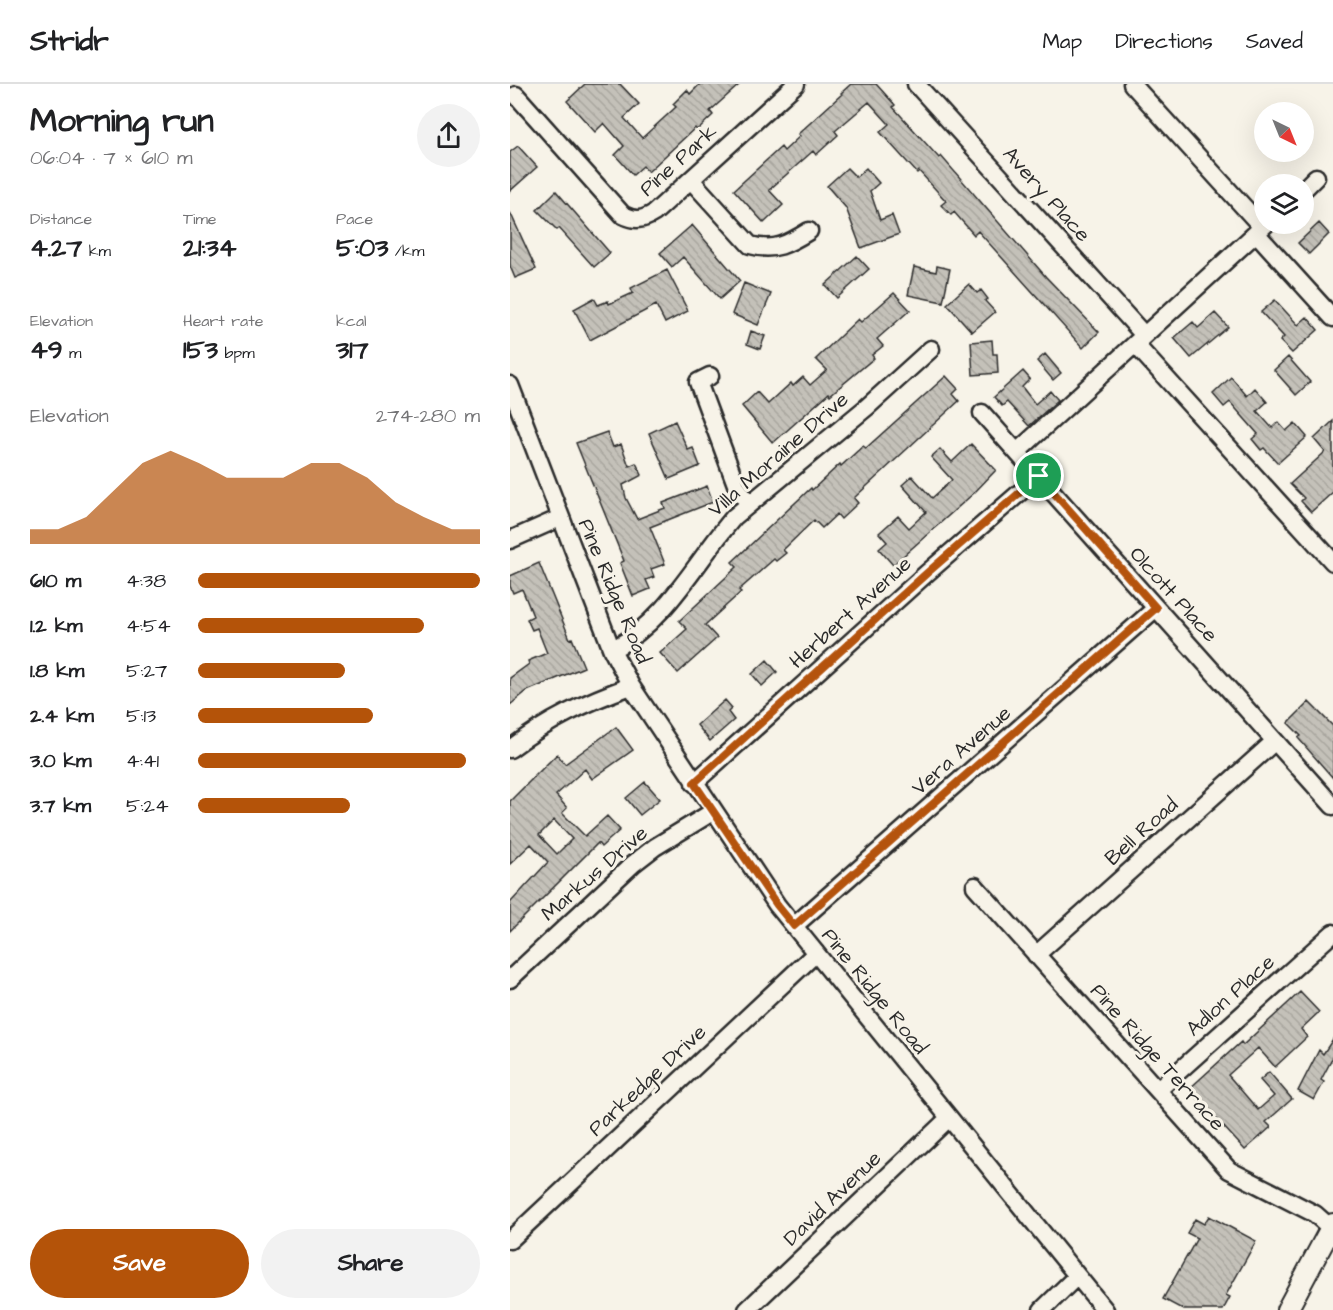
<!DOCTYPE html>
<meta charset="utf-8">
<style>
body{margin:0;font-family:"Architects Daughter",sans-serif;background:#f2f2f2;color:#202124;height:100vh;display:flex;flex-direction:column;font-size:22px;white-space:nowrap}
*{box-sizing:border-box;margin:0}
p{font-size:20px;color:#757577}
.icon{flex:none;width:33px;height:33px;fill:none;stroke:currentColor;stroke-width:2;stroke-linecap:round;stroke-linejoin:round}
.map{position:relative;flex:1;overflow:hidden}
.sheet{display:flex;flex-direction:column;background:#fff;width:510px}
.sheet>*{flex:none}
.needle{width:39px;rotate:137deg}
.controls{position:absolute;left:744px;top:18px;display:grid;gap:12px}
.controls a{display:grid;place-items:center;width:60px;height:60px;border-radius:50%;background:#fff;box-shadow:0 6px 24px #0002;font-size:30px}
.pin{position:absolute;display:grid;place-items:center;width:51px;height:51px;color:#fff;margin:-26px;border:3px solid #fff;border-radius:50%;box-shadow:0 2px 6px #0007}
.round{display:grid;place-items:center;flex:none;width:63px;height:63px;border-radius:32px;background:#f2f2f2}
.head{display:flex;align-items:center;justify-content:space-between;height:102px;padding:0 30px}
h1{font-size:33px;font-weight:700;line-height:45px}
.stats{display:grid;grid-template-columns:repeat(3,1fr);gap:9px;height:102px;padding:6px 30px}
.stats div{display:grid;align-content:center}
.stats b{font-size:26px;font-weight:700}
.stats small{font-size:16px;font-weight:400}
.stats p{font-size:16px}
.chart{height:168px;padding:12px 30px}
.chart p{display:flex;justify-content:space-between}
.chart svg{width:100%;height:108px;margin-top:6px;fill:#b45309;opacity:.7}
.button{display:flex;gap:12px;margin-top:auto;padding:12px 30px}
.button a{flex:1;height:69px;border-radius:36px;background:#b45309;color:#fff;font-size:24px;font-weight:700;line-height:69px;text-align:center}
.button a+a{background:#f2f2f2;color:#202124}
ul{padding:0 30px;list-style:none;font-size:20px}
li{display:grid;grid-template-columns:96px 72px 1fr;align-items:center;height:45px}
li i{height:15px;border-radius:8px;background:#b45309}
header{display:flex;align-items:center;gap:36px;box-sizing:border-box;height:84px;padding:0 30px;background:#fff;border-bottom:2px solid #e0e0e0}
header strong{font-size:28px}
nav{display:flex;gap:33px;margin-inline-start:auto;font-size:21px}
main{display:flex;flex:1;min-height:0}
.map>svg:first-child{display:block}
</style>
<header>
<strong>Stridr</strong>
<nav><a>Map</a><a>Directions</a><a>Saved</a></nav>
</header>
<main>
<section class="sheet">
<div class="head"><div><h1>Morning run</h1><p>06:04 · 7 × 610 m</p></div><a class="round"><svg class="icon" aria-label="share" viewBox="0 0 24 24"><path d="M12 15V3M7 8l5-5 5 5M5 13v7h14v-7"/></svg></a></div>
<div class="stats">
<div><p>Distance</p><b>4.27<small> km</small></b></div>
<div><p>Time</p><b>21:34</b></div>
<div><p>Pace</p><b>5:03<small> /km</small></b></div>
</div>
<div class="stats">
<div><p>Elevation</p><b>49<small> m</small></b></div>
<div><p>Heart rate</p><b>153<small> bpm</small></b></div>
<div><p>kcal</p><b>317</b></div>
</div>
<div class="chart"><p><span>Elevation</span>274–280 m</p>
<svg viewBox="0 0 160 44" preserveAspectRatio="none"><path d="M0 44V38L10 38L20 33L30 22L40 11L50 6L60 11L70 17L80 17L90 17L100 11L110 11L120 17L130 27L140 33L150 38L160 38V44z"/></svg>
</div>
<ul>
<li><b>610 m</b>4:38<i style="width:100%"></i></li>
<li><b>1.2 km</b>4:54<i style="width:80%"></i></li>
<li><b>1.8 km</b>5:27<i style="width:52%"></i></li>
<li><b>2.4 km</b>5:13<i style="width:62%"></i></li>
<li><b>3.0 km</b>4:41<i style="width:95%"></i></li>
<li><b>3.7 km</b>5:24<i style="width:54%"></i></li>
</ul>
<div class="button"><a>Save</a><a>Share</a></div>
</section>
<div class="map">
<svg width="823" height="1226" viewBox="0 0 823 1226">
<defs>
<pattern id="building-back-hatch" width="6" height="6" patternUnits="userSpaceOnUse" patternTransform="scale(1.5)"><rect width="6" height="6" fill="#c4c1b9"/><path d="M-1 5l2 2M0 0l6 6M5-1l2 2" fill="none" stroke="#a9a69f"/></pattern>
</defs>
<rect width="100%" height="100%" fill="#f7f3e8"/>
<filter id="ink" filterUnits="userSpaceOnUse"><feTurbulence type="fractalNoise" baseFrequency=".0167" numOctaves="2"/><feDisplacementMap in="SourceGraphic" scale="12" xChannelSelector="R" yChannelSelector="G"/><feConvolveMatrix kernelMatrix="1 2 1 2 8 2 1 2 1" color-interpolation-filters="sRGB"/></filter>
<g filter="url(#ink)">
<!-- building -->
<path fill="url(#building-back-hatch)" stroke="#2b2b2b" stroke-width="1.5" fill-rule="evenodd" d="M75,0H110L129,20L114,34L132,54L166,23L163,20L177,6L180,10L190,0H230L200,27L203,31L187,46L185,44L138,88L133,82L123,91L105,71L114,62L94,39L85,48L57,17Z
M341,0H366L385,21L383,23L429,74L431,72L536,193L589,248L573,264L468,147L464,151L444,128L441,131L431,121L436,117L409,87L407,89L370,48L379,40L359,18L325,47L328,51L306,71L303,67L259,106L273,121L254,139L224,106L271,63L274,67L290,52L288,50L332,10L331,9Z
M8,62L27,83L0,107V68Z
M337,84L346,93L356,84L369,99L360,107L370,136L382,131L389,150L351,164L336,124L317,102Z
M46,107L100,169L84,183L49,144L47,146L27,126Z
M0,128L26,185L5,194L0,182Z
M809,139L819,150L799,170L788,159Z
M182,141L230,197L210,215L173,173L162,183L150,169Z
M347,172L359,185L327,214L315,201Z
M427,182L440,185L433,218L398,211L404,183L426,188Z
M157,186L178,227L155,239L146,221L80,256L64,225L84,214L88,221L98,217L99,220L123,209L121,204Z
M234,199L261,210L248,241L222,230Z
M459,200L467,209L471,206L478,215L475,217L485,228L462,248L437,220Z
M384,209L400,226L367,255L373,262L362,271L364,274L320,311L319,309L263,359L232,322L247,308L258,320L281,299L283,302L293,293L300,301L317,286L306,275L348,235L351,238Z
M765,216L788,241L797,233L808,246L782,269L770,257L774,253L751,228Z
M705,229L718,243L681,274L664,254L683,238L688,244Z
M241,247L255,252L250,265L237,260Z
M482,256L483,270H487L488,289L463,291L461,258Z
M535,270L551,289L543,296L527,277Z
M778,273L800,298L786,311L764,286Z
M513,287L520,295L512,303L525,320L540,307L548,316L519,342L497,318L492,322L484,313Z
M436,292L448,305L443,310L449,317L344,414L348,419L331,435L327,430L312,444L304,436L273,466L276,469L266,477L264,475L229,506L231,508L195,541L207,554L168,589L150,569L177,545L169,537L227,483L222,478L301,404L302,406L330,380L331,382L353,362L356,364Z
M721,293L737,312L745,304L757,318L747,327L762,344L768,338L776,347L785,339L797,353L768,379L754,364L751,366L742,355L748,350L720,318L714,323L703,310Z
M165,337L178,366L183,364L190,382L159,395L139,349Z
M823,337V408L801,428L791,417L794,414L780,400L815,368L804,355Z
M97,348L103,363L111,360L119,382L126,379L132,391L113,401L116,414L127,435L155,424L153,419L197,402L203,418L140,443L155,480L141,485L144,493L136,496L140,505L123,512L110,479L114,477L66,359Z
M461,360L486,386L464,409L383,481L369,465L377,458L369,449L388,432L399,444L416,428L392,401L402,392L422,414L442,396L421,373L430,365L442,378Z
M29,479L60,555L62,554L74,583L17,607L0,621V594L19,580L18,577L37,569L27,544L22,546L17,535L23,532L12,505L3,509L0,502V492Z
M257,576L267,588L252,602L242,590Z
M215,616L222,624L218,628L224,636L200,657L187,641Z
M799,618L823,642V694L788,654L791,652L778,639Z
M106,643L123,666L82,695L75,685L46,711L57,724L52,729L75,752L97,732L110,746L91,763L88,759L0,847V819L38,778L21,760L0,780V717L47,670L55,680ZM44,736L62,755L47,770L29,751Z
M135,698L150,715L130,731L116,714Z
M790,908L809,928L791,945L797,953L765,983L748,964L718,991L748,1026L764,1012L750,996L759,988L782,1015L756,1038L761,1043L735,1066L679,1005L731,958L733,961Z
M823,955V973L811,996L814,998L804,1016L788,1007L809,966L813,970Z
M699,1132L746,1157L716,1211L720,1213L713,1226H674L653,1215L687,1154L677,1149L685,1135L694,1140Z"/>
<g fill="none" stroke-linecap="round" stroke-linejoin="round">
<!-- minor casing -->
<g stroke="#2b2b2b" stroke-width="21">
<path id="minor" d="M406,0L634,251
M622,0L752,143
M6,11L113,131C125,137 133,136 144,129L286,0
M181,96L240,161C265,168 278,160 299,147
M794,105L806,93
M746,149L823,234
M625,260L823,478
M200,292L188,298L227,403L238,419
M0,301L102,566L121,602L267,821L595,1226
M472,329L823,722
M507,368L756,140
M0,456L50,434
M102,566C158,535 184,480 224,433L357,323L421,265
M0,665C38,636 76,618 121,602
M184,699L417,489L529,392
M465,802L719,1086L805,1130L823,1146
M284,842L646,524
M526,871L765,657
M0,895L123,780L145,763L204,727
M648,1006L823,849
M0,1156L306,869
M237,1226L439,1034
M532,1226L567,1192"/>
</g>
<!-- major casing -->
<g stroke="#2b2b2b" stroke-width="24">
<path id="major" d="M777,1226L823,1140"/>
</g>
<!-- minor -->
<use href="#minor" stroke="#f7f3e8" stroke-width="16"/>
<!-- major -->
<use href="#major" stroke="#f7f3e8" stroke-width="20"/>
</g>
</g>
<g fill="none" stroke-linecap="round" stroke-linejoin="round" filter="url(#ink)">
<!-- route casing -->
<g stroke="#fff" stroke-width="12">
<path id="route" d="M529,392L646,524L284,842L267,821L184,699L417,489Z"/>
</g>
<!-- route -->
<use href="#route" stroke="#b45309" stroke-width="8"/>
</g>
<g text-anchor="middle" stroke-width="6" stroke-linejoin="round" paint-order="stroke">
<!-- street labels -->
<g font-size="21" fill="#2b2b2b" stroke="#f7f3e8">
<text transform="translate(168 76) rotate(-42)" y="7">Pine Park</text>
<text transform="translate(537 110) rotate(48)" y="7">Avery Place</text>
<text transform="translate(268 370) rotate(-41)" y="7">Villa Moraine Drive</text>
<text transform="translate(105 507) rotate(67)" y="7">Pine Ridge Road</text>
<text transform="translate(664 510) rotate(48)" y="7">Olcott Place</text>
<text transform="translate(340 528) rotate(-42)" y="7">Herbert Avenue</text>
<text transform="translate(451 666) rotate(-41)" y="7">Vera Avenue</text>
<text transform="translate(631 747) rotate(-42)" y="7">Bell Road</text>
<text transform="translate(84 789) rotate(-41)" y="7">Markus Drive</text>
<text transform="translate(365 907) rotate(51)" y="7">Pine Ridge Road</text>
<text transform="translate(720 911) rotate(-42)" y="7">Adlon Place</text>
<text transform="translate(648 973) rotate(48)" y="7">Pine Ridge Terrace</text>
<text transform="translate(137 996) rotate(-43)" y="7">Parkedge Drive</text>
<text transform="translate(322 1114) rotate(-44)" y="7">David Avenue</text>
</g>
</g>
</svg>
<div class="controls">
<a><svg class="needle" viewBox="-14 -14 28 28"><path d="M0-13l5 13h-10z" fill="#e53935"/><path d="M0 13l5-13h-10z" fill="#757577"/></svg></a>
<a><svg class="icon" aria-label="layers" viewBox="0 0 24 24"><path d="M12 4l9 5-9 5-9-5zM3 14l9 5 9-5"/></svg></a>
</div>
<div class="pin" style="left:529px;top:392px;background:#1e9e55"><svg class="icon" aria-label="arrive" viewBox="0 0 24 24"><path d="M6 21V4h12l-3 4 3 4H6"/></svg></div>
</div>
</main>
